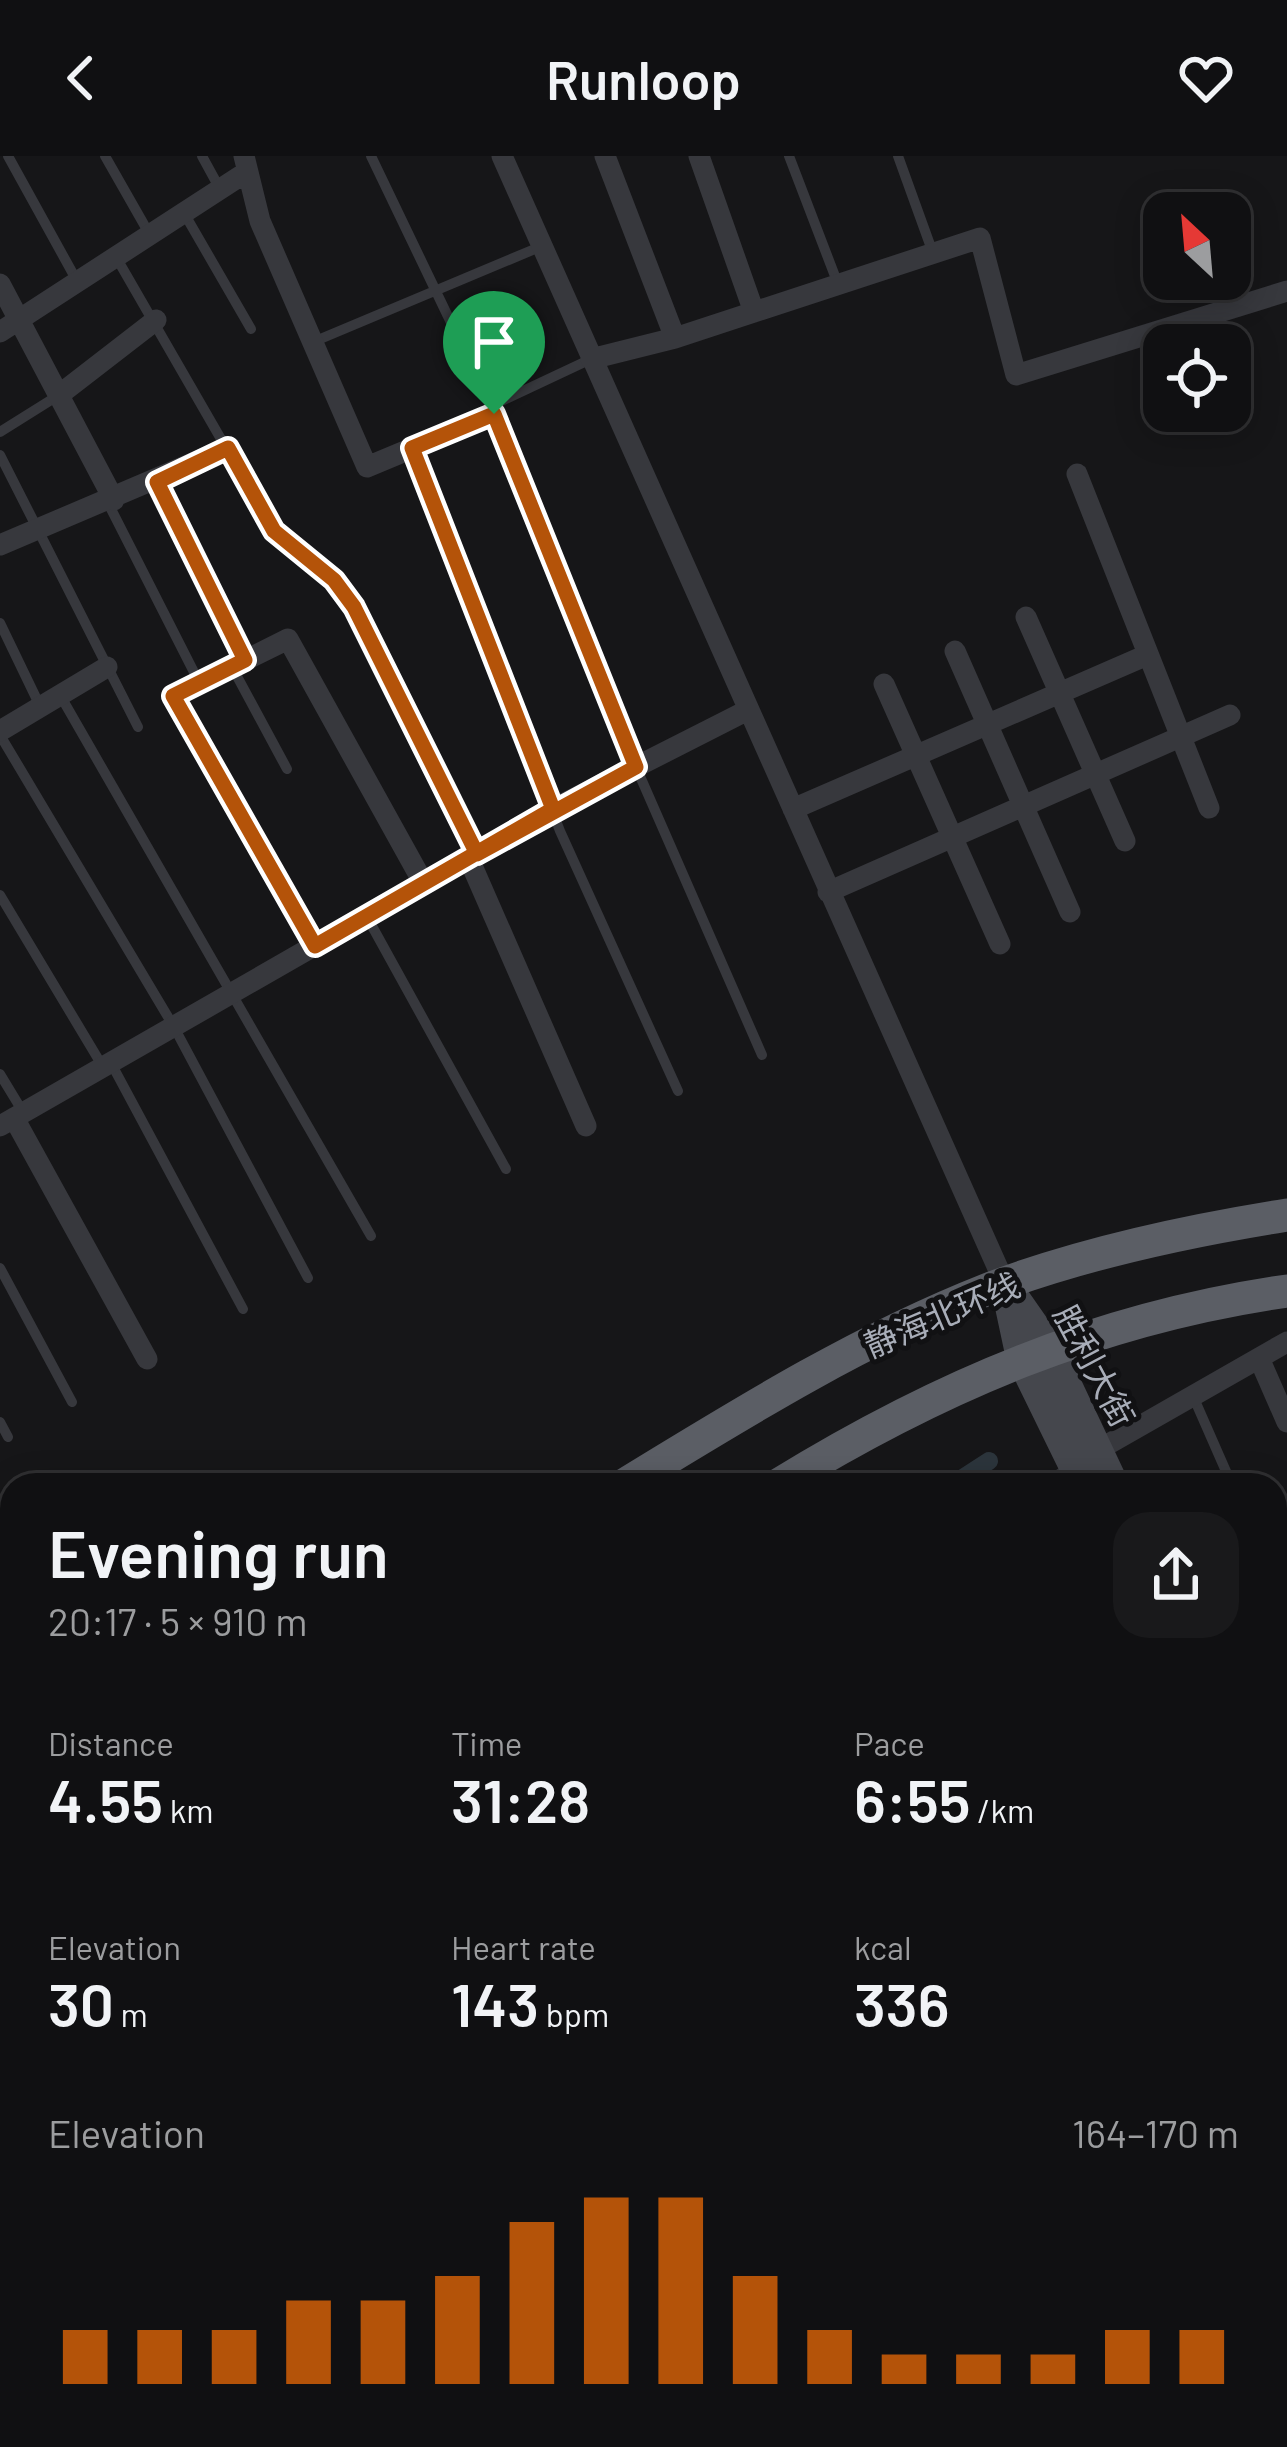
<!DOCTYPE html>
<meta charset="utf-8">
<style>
body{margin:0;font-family:Barlow,"Noto Sans SC",sans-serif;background:#19191b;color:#f1f3f6;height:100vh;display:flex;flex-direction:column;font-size:45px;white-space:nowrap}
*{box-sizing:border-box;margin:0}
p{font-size:39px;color:#9c9d9f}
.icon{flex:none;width:66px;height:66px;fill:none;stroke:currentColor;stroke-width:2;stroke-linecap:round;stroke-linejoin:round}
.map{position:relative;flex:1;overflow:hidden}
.drawer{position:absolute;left:0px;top:1317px;width:1287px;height:975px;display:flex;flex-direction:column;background:#101012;border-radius:36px 36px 0 0;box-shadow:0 6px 30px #0003,0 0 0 3px #303032}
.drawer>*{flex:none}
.needle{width:78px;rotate:334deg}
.tools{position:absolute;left:1143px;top:36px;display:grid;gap:24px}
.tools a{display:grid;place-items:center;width:108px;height:108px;border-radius:24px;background:#101012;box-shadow:0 6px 30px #0003,0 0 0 3px #303032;font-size:60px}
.pin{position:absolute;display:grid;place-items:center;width:102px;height:102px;color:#fff;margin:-123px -51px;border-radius:50% 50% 50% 0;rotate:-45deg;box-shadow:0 0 12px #0007}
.pin .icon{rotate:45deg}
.round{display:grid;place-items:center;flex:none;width:126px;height:126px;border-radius:36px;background:#19191b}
.head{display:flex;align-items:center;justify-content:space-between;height:204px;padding:0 48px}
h1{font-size:66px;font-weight:600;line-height:90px}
.metrics{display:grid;grid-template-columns:repeat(3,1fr);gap:18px;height:204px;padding:12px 48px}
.metrics div{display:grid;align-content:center}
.metrics b{font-size:60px;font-weight:600}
.metrics small{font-size:33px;font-weight:400}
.metrics p{font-size:33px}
.chart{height:336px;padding:24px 48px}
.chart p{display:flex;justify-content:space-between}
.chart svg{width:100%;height:216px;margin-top:12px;stroke:#b45309;stroke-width:6}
header{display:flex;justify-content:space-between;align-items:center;height:156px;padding:0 48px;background:#101012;font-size:54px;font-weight:600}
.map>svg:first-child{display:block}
</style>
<header><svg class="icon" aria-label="back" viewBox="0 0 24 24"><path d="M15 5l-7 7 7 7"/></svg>Runloop<svg class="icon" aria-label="heart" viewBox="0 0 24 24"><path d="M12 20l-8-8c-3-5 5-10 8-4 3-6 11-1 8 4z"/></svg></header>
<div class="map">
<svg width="1287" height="2291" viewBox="0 0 1287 2291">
<rect width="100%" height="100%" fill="#161618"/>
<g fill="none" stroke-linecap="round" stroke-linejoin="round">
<!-- canal -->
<path stroke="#2c353c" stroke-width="18" d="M952,1329L989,1305
M0,1903L12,1899"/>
<!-- service -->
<path stroke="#37383d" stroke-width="10" d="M8,0L77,125
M105,0L150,79
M202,0L220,33
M371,0L491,250L636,611L762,899
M789,0L838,128
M898,0L933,97
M184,57L251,173
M116,101L274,375
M313,186L542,90
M491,250L591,203
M0,276L59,239
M412,292L560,675L678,935
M0,299L138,571
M157,326L245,504
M108,347L199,526
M0,467L40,550
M232,511L287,613
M60,539L371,1080
M0,579L174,871L308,1122
M0,739L103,911
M367,761L506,1013
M111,907L243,1153
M0,918L23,956
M0,1112L72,1246
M1193,1240L1232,1329
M0,1266L8,1281
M1275,1428L1286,1452"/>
<!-- minor -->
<path stroke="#37383d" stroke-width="21" d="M244,0L260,65L367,311L494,258
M502,0L1005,1128
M605,0L675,182
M699,0L754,156
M0,128L114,344
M0,176L245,17
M591,203L675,182L980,82L1016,219L1287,135
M59,239L156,164
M1077,318L1209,652
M274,375L335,424L354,451L477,698
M0,389L228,292
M1026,461L1125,685
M955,495L1070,756
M884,528L1000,788
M0,575L107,511
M793,653L1147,499
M469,703L586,970
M828,736L1230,559
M315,790L173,540L288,483L424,728
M14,962L147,1203
M0,970L553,653L748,554
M1259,1202L1287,1266
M1098,1294L1287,1186
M1052,1329L1076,1314
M1275,1458L1287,1453
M0,1616L12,1626
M1275,1661L1287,1655
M0,1946L12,1941
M1275,2255L1287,2250
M759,2280L762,2291
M353,2291L372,2280
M1191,2291L1216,2280"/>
<!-- tertiary -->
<path stroke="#37383d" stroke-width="24" d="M429,2280L436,2291"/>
<!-- secondary -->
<path stroke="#45474d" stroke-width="30" d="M1005,1128L1049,1191L1114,1329
M1008,1141L1021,1202L1083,1329
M1275,1682L1287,1707
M1275,1732L1287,1758"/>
<!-- trunk -->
<path stroke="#5b5e65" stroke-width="33" d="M624,1329C740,1258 859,1184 986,1134C1082,1097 1186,1075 1287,1059
M778,1329C939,1230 1099,1162 1287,1135
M0,1721L12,1714
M0,1811L12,1804"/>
</g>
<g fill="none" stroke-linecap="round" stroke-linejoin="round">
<!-- route casing -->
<g stroke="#fff" stroke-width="24">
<path id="route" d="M494,258L636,611L477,698L354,451L334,424L274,375L228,292L157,326L245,504L173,540L315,790L553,653L412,292L494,258"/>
</g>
<!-- route -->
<use href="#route" stroke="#b45309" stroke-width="15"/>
</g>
<g text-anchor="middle" stroke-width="10" stroke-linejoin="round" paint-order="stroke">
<!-- street labels -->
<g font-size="33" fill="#a8adb8" stroke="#111113">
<text transform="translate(942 1159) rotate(-23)" y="12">静海北环线</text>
<text transform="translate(1094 1210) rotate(62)" y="12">胜利大街</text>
</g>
</g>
</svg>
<div class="tools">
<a><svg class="needle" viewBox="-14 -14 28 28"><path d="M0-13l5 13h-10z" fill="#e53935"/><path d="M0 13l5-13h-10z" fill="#9c9d9f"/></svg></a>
<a><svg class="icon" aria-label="locate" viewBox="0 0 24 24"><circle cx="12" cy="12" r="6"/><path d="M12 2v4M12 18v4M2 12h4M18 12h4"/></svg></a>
</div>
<div class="pin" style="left:494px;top:258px;background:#1e9e55"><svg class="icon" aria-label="arrive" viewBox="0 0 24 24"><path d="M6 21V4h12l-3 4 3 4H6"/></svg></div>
<section class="drawer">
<div class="head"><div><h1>Evening run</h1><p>20:17 · 5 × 910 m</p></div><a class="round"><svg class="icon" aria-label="share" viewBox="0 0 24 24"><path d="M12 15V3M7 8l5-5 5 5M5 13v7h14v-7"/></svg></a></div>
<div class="metrics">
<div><p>Distance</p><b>4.55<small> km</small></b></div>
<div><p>Time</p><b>31:28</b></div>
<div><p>Pace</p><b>6:55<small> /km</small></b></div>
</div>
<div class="metrics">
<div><p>Elevation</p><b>30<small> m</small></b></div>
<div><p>Heart rate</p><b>143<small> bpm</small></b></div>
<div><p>kcal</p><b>336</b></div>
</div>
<div class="chart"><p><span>Elevation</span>164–170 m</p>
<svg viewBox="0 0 160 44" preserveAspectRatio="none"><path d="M5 44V33M15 44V33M25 44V33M35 44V27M45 44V27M55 44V22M65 44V11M75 44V6M85 44V6M95 44V22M105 44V33M115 44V38M125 44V38M135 44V38M145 44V33M155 44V33"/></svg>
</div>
</section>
</div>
